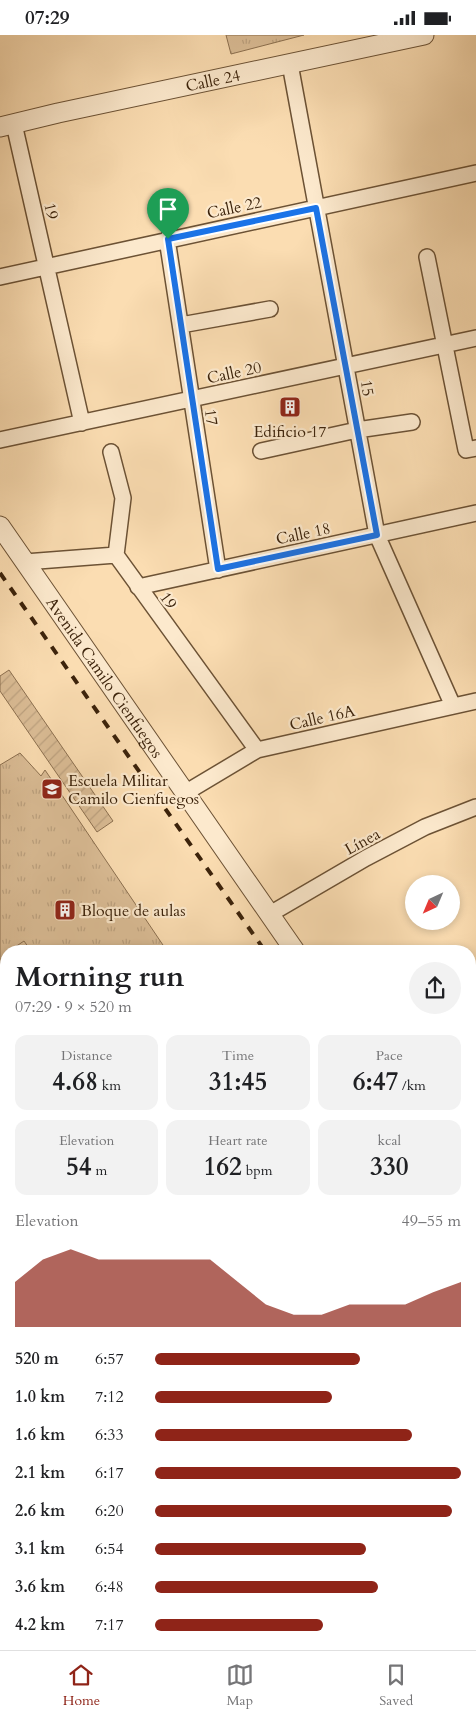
<!DOCTYPE html>
<meta charset="utf-8">
<style>
body{margin:0;font-family:Cardo,serif;background:#f2f2f2;color:#202124;height:100vh;display:flex;flex-direction:column;font-size:19px;white-space:nowrap}
*{box-sizing:border-box;margin:0}
p{font-size:16px;color:#757577}
.icon{flex:none;width:28px;height:28px;fill:none;stroke:currentColor;stroke-width:2;stroke-linecap:round;stroke-linejoin:round}
.map{position:relative;flex:1;overflow:hidden}
.drawer{position:absolute;left:0px;top:910px;width:476px;height:705px;display:flex;flex-direction:column;background:#fff;border-radius:20px 20px 0 0;box-shadow:0 2px 8px #0003}
.drawer>*{flex:none}
.needle{width:32px;rotate:224deg}
.buttons{position:absolute;left:405px;top:840px;display:grid;gap:10px}
.buttons a{display:grid;place-items:center;width:55px;height:55px;border-radius:50%;background:#fff;box-shadow:0 2px 8px #0003;font-size:25px}
.pin{position:absolute;display:grid;place-items:center;width:42px;height:42px;color:#fff;margin:-51px -21px;border-radius:50% 50% 50% 0;rotate:-45deg;box-shadow:0 0 5px #0007}
.pin .icon{rotate:45deg}
.round{display:grid;place-items:center;flex:none;width:52px;height:52px;border-radius:26px;background:#f2f2f2}
.headline{display:flex;align-items:center;justify-content:space-between;height:85px;padding:0 15px}
h1{font-size:28px;font-weight:700;line-height:38px}
.stats{display:grid;grid-template-columns:repeat(3,1fr);gap:8px;height:85px;padding:5px 15px}
.stats div{display:grid;align-content:center;border-radius:12px;background:#f2f2f2;text-align:center}
.stats b{font-size:25px;font-weight:700}
.stats small{font-size:14px;font-weight:400}
.stats p{font-size:14px}
.chart{height:140px;padding:10px 15px}
.chart p{display:flex;justify-content:space-between}
.chart svg{width:100%;height:90px;margin-top:5px;fill:#8f2418;opacity:.7}
ul{padding:0 15px;list-style:none;font-size:16px}
li{display:grid;grid-template-columns:80px 60px 1fr;align-items:center;height:38px}
li i{height:12px;border-radius:6px;background:#8f2418}
.status{display:flex;justify-content:space-between;align-items:center;height:35px;padding:0 25px;background:#fff;direction:ltr}
.status svg{height:14px;fill:currentColor}
.menu{display:flex;justify-content:space-around;align-items:center;height:70px;border-top:1px solid #e0e0e0;background:#fff;font-size:14px;color:#757577}
.menu a{display:grid;justify-items:center;gap:2px}
.menu .on{color:#8f2418}
.map>svg:first-child{display:block}
</style>
<div class="status"><b>07:29</b><svg viewBox="0 0 49 12"><path d="M0 12V9h3v3zM5 12V6h3v6zM10 12V3h3v9zM15 12V0h3v12zM26 1h20v11H26zM47 4h2v5h-2z"/></svg></div>
<div class="map">
<svg width="476" height="1615" viewBox="0 0 476 1615">
<defs>
<pattern id="grass-tufts" width="24" height="20" patternUnits="userSpaceOnUse" patternTransform="scale(1.25)"><rect width="24" height="20" fill="#dbbd96"/><path d="M3 7l-1-3M5 7V3M7 7l1-3M15 17l-1-3M17 17v-4M19 17l1-3" fill="none" stroke="#bda280"/></pattern>
<pattern id="garden-furrows" width="10" height="10" patternUnits="userSpaceOnUse" patternTransform="scale(1.25)"><rect width="10" height="10" fill="#dbbd96"/><path d="M-1 1l2-2M0 10L10 0M9 11l2-2" fill="none" stroke="#bda280"/></pattern>
</defs>
<rect width="100%" height="100%" fill="#fbddb2"/>
<filter id="stains"><feTurbulence type="fractalNoise" baseFrequency=".004" numOctaves="4"/><feColorMatrix values="0 0 0 0 .2 0 0 0 0 .09 0 0 0 0 .02 0 0 0 .5 -.17"/></filter>
<radialGradient id="worn" r=".72"><stop offset=".6" stop-color="#630" stop-opacity="0"/><stop offset="1" stop-color="#630" stop-opacity=".3"/></radialGradient>
<!-- grass -->
<path fill="url(#grass-tufts)" stroke="#8c7050" d="M226,0H304L231,19Z
M20,718L41,741L45,735L167,916H6V957L3,953L0,954V730Z
M0,1016L5,1023L6,1022V1139L0,1144Z"/>
<!-- garden -->
<path fill="url(#garden-furrows)" stroke="#8c7050" d="M9,635L113,786L97,797L0,656V641Z
M24,906L31,916H9Z"/>
<g fill="none" stroke-linecap="round" stroke-linejoin="round">
<!-- minor casing -->
<g stroke="#6c5235" stroke-width="18">
<path id="minor" d="M290,29L377,500L453,671
M14,89L82,388
M167,204L218,535
M427,222L466,415L476,413
M0,242L476,138
M181,290L270,274
M0,405L476,303
M261,416L357,395L412,387
M111,417L123,463L116,520L257,715
M25,527L116,520
M138,552L476,478
M185,758L257,715L476,666
M270,879L366,823L425,792L476,772
M470,1455L476,1454
M470,1568L476,1565"/>
</g>
<!-- tertiary casing -->
<g stroke="#6c5235" stroke-width="21">
<g id="tertiary">
<path id="s1" d="M0,92L58,78L424,0"/>
<path id="s2" d="M0,491L295,916"/>
<path d="M470,1168L476,1177"/>
<path d="M470,1408L476,1342"/>
<path d="M456,1615V1609"/>
</g>
</g>
<!-- secondary casing -->
<g stroke="#3c230b" stroke-width="24">
<path id="secondary" d="M0,1244H6
M470,1250L476,1251
M0,1269H6
M470,1270H476
M470,1352L473,1362"/>
</g>
<!-- minor -->
<use href="#minor" stroke="#fce9cd" stroke-width="15"/>
<!-- tertiary -->
<use href="#tertiary" stroke="#fce9cd" stroke-width="19"/>
<!-- secondary -->
<use href="#secondary" stroke="#fce9cd" stroke-width="21"/>
<!-- rail -->
<path stroke="#3c230b" stroke-width="4" stroke-dasharray="9 9" stroke-linecap="butt" d="M0,538L265,916
M470,1202L476,1211"/>
</g>
<g fill="none" stroke-linecap="round" stroke-linejoin="round">
<!-- route casing -->
<g stroke="#fff" stroke-width="10">
<path id="route" d="M316,173L377,500L218,534L168,204Z"/>
</g>
<!-- route -->
<use href="#route" stroke="#1a73e8" stroke-width="6"/>
</g>
<!-- icons -->
<defs>
<g id="building-square" transform="scale(1.125)"><rect x="-9" y="-9" width="18" height="18" rx="4" fill="#8f2418" stroke="#fce9cd"/><path d="M-4-6H4V6H1V3H-1V6H-4ZM-2.5-4.3h1.7v1.8h-1.7ZM.8-4.3h1.7v1.8H.8ZM-2.5-1h1.7V.8h-1.7ZM.8-1h1.7V.8H.8Z" fill="#fff"/></g>
<g id="school-square" transform="scale(1.125)"><rect x="-9" y="-9" width="18" height="18" rx="4" fill="#8f2418" stroke="#fce9cd"/><path d="M0-5L7-2L0 1L-7-2ZM-4 1L0 2.5L4 1V4Q0 6-4 4Z" fill="#fff"/></g>
</defs>
<g fill-rule="evenodd">
<use href="#building-square" x="290" y="372"/>
<use href="#school-square" x="52" y="754"/>
<use href="#building-square" x="65" y="875"/>
</g>
<g text-anchor="middle" stroke-width="4.5" stroke-linejoin="round" paint-order="stroke">
<!-- street labels -->
<g font-size="16" fill="#3c230b" stroke="#fce9cd">
<text dy="6" stroke="none"><textPath href="#s1" startOffset="218">Calle 24</textPath></text>
<text transform="translate(234 172) rotate(-12)" y="6">Calle 22</text>
<text transform="translate(52 176) rotate(77)" y="6">19</text>
<text transform="translate(234 337) rotate(-12)" y="6">Calle 20</text>
<text transform="translate(368 353) rotate(80)" y="6">15</text>
<text transform="translate(212 382) rotate(81)" y="6">17</text>
<text transform="translate(303 498) rotate(-12)" y="6">Calle 18</text>
<text transform="translate(169 565) rotate(54)" y="6">19</text>
<text dy="6" stroke="none"><textPath href="#s2" startOffset="184">Avenida Camilo Cienfuegos</textPath></text>
<text transform="translate(322 682) rotate(-13)" y="6">Calle 16A</text>
<text transform="translate(362 806) rotate(-29)" y="6">Línea</text>
</g>
<!-- poi labels -->
<g font-size="16" fill="#3c230b" stroke="#fce9cd" text-anchor="start">
<text x="290" y="402" text-anchor="middle">Edificio 17</text>
<text x="68" y="751">Escuela Militar<tspan x="68" dy="18">Camilo Cienfuegos</tspan></text>
<text x="81" y="881">Bloque de aulas</text>
</g>
</g>
<rect width="100%" height="100%" filter="url(#stains)"/>
<rect width="100%" height="100%" fill="url(#worn)"/>
</svg>
<div class="buttons">
<a><svg class="needle" viewBox="-14 -14 28 28"><path d="M0-13l5 13h-10z" fill="#e53935"/><path d="M0 13l5-13h-10z" fill="#757577"/></svg></a>
</div>
<div class="pin" style="left:168px;top:204px;background:#1e9e55"><svg class="icon" aria-label="arrive" viewBox="0 0 24 24"><path d="M6 21V4h12l-3 4 3 4H6"/></svg></div>
<section class="drawer">
<div class="headline"><div><h1>Morning run</h1><p>07:29 · 9 × 520 m</p></div><a class="round"><svg class="icon" aria-label="share" viewBox="0 0 24 24"><path d="M12 15V3M7 8l5-5 5 5M5 13v7h14v-7"/></svg></a></div>
<div class="stats">
<div><p>Distance</p><b>4.68<small> km</small></b></div>
<div><p>Time</p><b>31:45</b></div>
<div><p>Pace</p><b>6:47<small> /km</small></b></div>
</div>
<div class="stats">
<div><p>Elevation</p><b>54<small> m</small></b></div>
<div><p>Heart rate</p><b>162<small> bpm</small></b></div>
<div><p>kcal</p><b>330</b></div>
</div>
<div class="chart"><p><span>Elevation</span>49–55 m</p>
<svg viewBox="0 0 160 44" preserveAspectRatio="none"><path d="M0 44V22L10 11L20 6L30 11L40 11L50 11L60 11L70 11L80 22L90 33L100 38L110 38L120 33L130 33L140 33L150 27L160 22V44z"/></svg>
</div>
<ul>
<li><b>520 m</b>6:57<i style="width:67%"></i></li>
<li><b>1.0 km</b>7:12<i style="width:58%"></i></li>
<li><b>1.6 km</b>6:33<i style="width:84%"></i></li>
<li><b>2.1 km</b>6:17<i style="width:100%"></i></li>
<li><b>2.6 km</b>6:20<i style="width:97%"></i></li>
<li><b>3.1 km</b>6:54<i style="width:69%"></i></li>
<li><b>3.6 km</b>6:48<i style="width:73%"></i></li>
<li><b>4.2 km</b>7:17<i style="width:55%"></i></li>
</ul>
</section>
</div>
<nav class="menu">
<a class="on"><svg class="icon" aria-label="home" viewBox="0 0 24 24"><path d="M3 11l9-7 9 7M6 9v11h12V9"/></svg>Home</a>
<a><svg class="icon" aria-label="map" viewBox="0 0 24 24"><path d="M3 6l6-2 6 2 6-2v14l-6 2-6-2-6 2zM9 4v14M15 6v14"/></svg>Map</a>
<a><svg class="icon" aria-label="saved" viewBox="0 0 24 24"><path d="M7 4h10v16l-5-4-5 4z"/></svg>Saved</a>
</nav>
